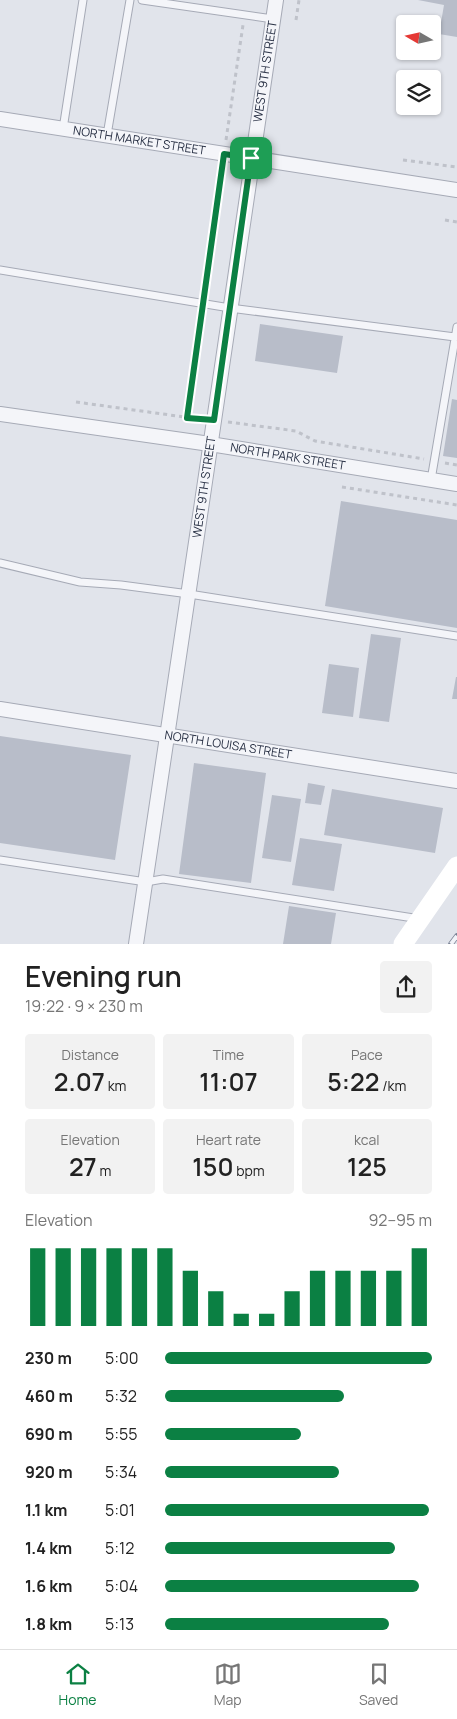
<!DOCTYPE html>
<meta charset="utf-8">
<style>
body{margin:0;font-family:Manrope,sans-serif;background:#f2f2f2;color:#222;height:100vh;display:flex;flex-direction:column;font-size:19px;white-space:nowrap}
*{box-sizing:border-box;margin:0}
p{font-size:16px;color:#767676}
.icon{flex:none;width:28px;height:28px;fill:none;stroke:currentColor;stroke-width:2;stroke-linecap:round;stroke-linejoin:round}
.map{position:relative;height:944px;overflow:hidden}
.side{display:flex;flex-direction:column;background:#fff;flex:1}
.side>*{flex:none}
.needle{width:32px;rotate:279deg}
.fabs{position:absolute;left:396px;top:15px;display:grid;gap:10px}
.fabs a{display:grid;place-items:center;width:45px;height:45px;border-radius:5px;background:#fff;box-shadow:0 1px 4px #0004;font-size:25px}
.pin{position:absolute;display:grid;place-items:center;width:42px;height:42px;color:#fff;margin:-21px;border-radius:10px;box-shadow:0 2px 8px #0006}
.round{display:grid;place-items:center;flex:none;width:52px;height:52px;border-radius:5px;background:#f2f2f2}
.head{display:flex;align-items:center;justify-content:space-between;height:85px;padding:0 25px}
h1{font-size:28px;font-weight:600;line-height:38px}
.stats{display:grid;grid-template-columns:repeat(3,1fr);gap:8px;height:85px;padding:5px 25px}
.stats div{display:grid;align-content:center;border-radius:5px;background:#f2f2f2;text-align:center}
.stats b{font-size:25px;font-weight:600}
.stats small{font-size:14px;font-weight:400}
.stats p{font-size:14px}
.chart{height:140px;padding:10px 25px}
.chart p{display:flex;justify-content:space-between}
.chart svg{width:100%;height:90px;margin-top:5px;stroke:#0b8043;stroke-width:6}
ul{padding:0 25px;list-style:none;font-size:16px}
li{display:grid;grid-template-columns:80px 60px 1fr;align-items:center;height:38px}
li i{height:12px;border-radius:6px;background:#0b8043}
.dock{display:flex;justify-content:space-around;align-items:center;height:70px;border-top:1px solid #e0e0e0;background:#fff;font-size:14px;color:#767676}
.dock a{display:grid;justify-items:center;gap:2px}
.dock .on{color:#0b8043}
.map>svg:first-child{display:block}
</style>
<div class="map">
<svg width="457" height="944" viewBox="0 0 457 944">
<rect width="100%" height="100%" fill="#e1e4eb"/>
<!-- building -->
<path fill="#b8bdc9" d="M418,0H457V37L439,34L444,5Z
M260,324L343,336L337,373L255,361Z
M452,399L457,400V458L443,456Z
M341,501L457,520V628L325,606Z
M371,634L401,638L389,722L359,718Z
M329,664L359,668L353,717L322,713Z
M456,677H457V699H452Z
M0,736L131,755L115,860L0,843Z
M194,763L266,773L251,883L179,874Z
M308,783L325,786L321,805L305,803Z
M332,789L443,808L435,853L324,835Z
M272,795L301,799L291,862L262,858Z
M300,838L342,844L334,891L292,885Z
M289,906L336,913L331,944H283Z"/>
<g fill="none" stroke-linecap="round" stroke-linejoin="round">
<!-- lane casing -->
<g stroke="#a6aab6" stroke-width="9">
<path id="lane" d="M142,0L273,19
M63,129L83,0
M107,135L130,0
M0,270L230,308L455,337
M431,480L457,327
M0,563L80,582L121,585L189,594L457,636
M0,860L146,882L163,879L420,919"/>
</g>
<!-- street casing -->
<g stroke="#a6aab6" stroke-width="16">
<g id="street">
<path id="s1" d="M0,119L457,190"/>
<path id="s2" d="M0,414L210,444L457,484"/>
<path id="s3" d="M0,709L457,781"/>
<path id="s4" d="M136,944C185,630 228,314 276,0"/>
</g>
</g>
<!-- path -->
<path stroke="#bfc2ca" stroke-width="3" stroke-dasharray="4 4" stroke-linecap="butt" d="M296,20L299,0
M226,140L243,25
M403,160L457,167
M445,220L457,222
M205,294L222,169
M76,402L199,419
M187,418L202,315
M228,422L296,431L315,441L424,459
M445,463L457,465
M342,487L457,505"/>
<!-- lane -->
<use href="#lane" stroke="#f4f5f9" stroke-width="7"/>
<!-- street -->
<use href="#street" stroke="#f4f5f9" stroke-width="14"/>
<!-- secondary -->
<path stroke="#fff" stroke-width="19" d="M403,944L457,866"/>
<!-- rail casing -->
<g stroke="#7a8295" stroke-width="5.5">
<path id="rail" d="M451,944L457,936"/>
</g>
<!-- rail -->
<use href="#rail" stroke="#f1f3f8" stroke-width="4" stroke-dasharray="11" stroke-linecap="butt"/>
</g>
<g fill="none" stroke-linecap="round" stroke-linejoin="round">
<!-- route casing -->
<g stroke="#fff" stroke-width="10">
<path id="route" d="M224,154L251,158L214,420L187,418Z"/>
</g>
<!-- route -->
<use href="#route" stroke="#0b8043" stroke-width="6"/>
</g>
<g text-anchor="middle" stroke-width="4.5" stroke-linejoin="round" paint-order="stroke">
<!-- street labels -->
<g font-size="12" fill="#283044" stroke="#f1f3f8">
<text dy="4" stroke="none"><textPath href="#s4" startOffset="882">WEST 9TH STREET</textPath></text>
<text dy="4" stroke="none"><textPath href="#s1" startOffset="141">NORTH MARKET STREET</textPath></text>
<text dy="4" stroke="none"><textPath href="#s2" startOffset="291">NORTH PARK STREET</textPath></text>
<text dy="4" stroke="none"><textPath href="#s4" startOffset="462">WEST 9TH STREET</textPath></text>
<text dy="4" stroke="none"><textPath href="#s3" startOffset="231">NORTH LOUISA STREET</textPath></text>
</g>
</g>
</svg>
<div class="fabs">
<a><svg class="needle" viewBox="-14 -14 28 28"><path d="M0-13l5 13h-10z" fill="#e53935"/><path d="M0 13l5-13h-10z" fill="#767676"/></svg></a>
<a><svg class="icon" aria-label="layers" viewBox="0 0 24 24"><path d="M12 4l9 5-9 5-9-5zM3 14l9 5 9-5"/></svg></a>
</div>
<div class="pin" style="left:251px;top:158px;background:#1e9e55"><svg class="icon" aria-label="arrive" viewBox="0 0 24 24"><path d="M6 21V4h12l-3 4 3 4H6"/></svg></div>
</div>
<section class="side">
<div class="head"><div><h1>Evening run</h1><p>19:22 · 9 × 230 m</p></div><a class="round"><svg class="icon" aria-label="share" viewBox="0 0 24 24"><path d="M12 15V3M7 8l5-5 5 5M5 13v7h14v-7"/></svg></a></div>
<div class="stats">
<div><p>Distance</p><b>2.07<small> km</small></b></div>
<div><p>Time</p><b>11:07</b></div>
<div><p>Pace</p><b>5:22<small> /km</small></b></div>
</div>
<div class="stats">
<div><p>Elevation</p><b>27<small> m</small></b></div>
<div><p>Heart rate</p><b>150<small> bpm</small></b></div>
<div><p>kcal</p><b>125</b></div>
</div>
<div class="chart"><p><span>Elevation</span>92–95 m</p>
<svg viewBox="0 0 160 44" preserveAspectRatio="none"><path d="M5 44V6M15 44V6M25 44V6M35 44V6M45 44V6M55 44V6M65 44V17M75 44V27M85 44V38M95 44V38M105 44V27M115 44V17M125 44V17M135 44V17M145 44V17M155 44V6"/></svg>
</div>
<ul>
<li><b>230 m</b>5:00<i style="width:100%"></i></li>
<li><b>460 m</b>5:32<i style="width:67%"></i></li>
<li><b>690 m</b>5:55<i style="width:51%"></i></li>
<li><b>920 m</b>5:34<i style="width:65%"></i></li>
<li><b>1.1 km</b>5:01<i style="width:99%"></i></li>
<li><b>1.4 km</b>5:12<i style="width:86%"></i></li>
<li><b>1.6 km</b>5:04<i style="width:95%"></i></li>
<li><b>1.8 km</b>5:13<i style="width:84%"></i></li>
</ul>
</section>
<nav class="dock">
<a class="on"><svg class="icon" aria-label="home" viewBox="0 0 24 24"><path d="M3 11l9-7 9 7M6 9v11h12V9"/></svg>Home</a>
<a><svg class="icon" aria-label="map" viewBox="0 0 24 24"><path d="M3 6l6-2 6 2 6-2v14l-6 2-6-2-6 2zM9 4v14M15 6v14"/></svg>Map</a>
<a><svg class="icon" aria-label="saved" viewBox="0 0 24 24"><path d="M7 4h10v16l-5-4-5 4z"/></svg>Saved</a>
</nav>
